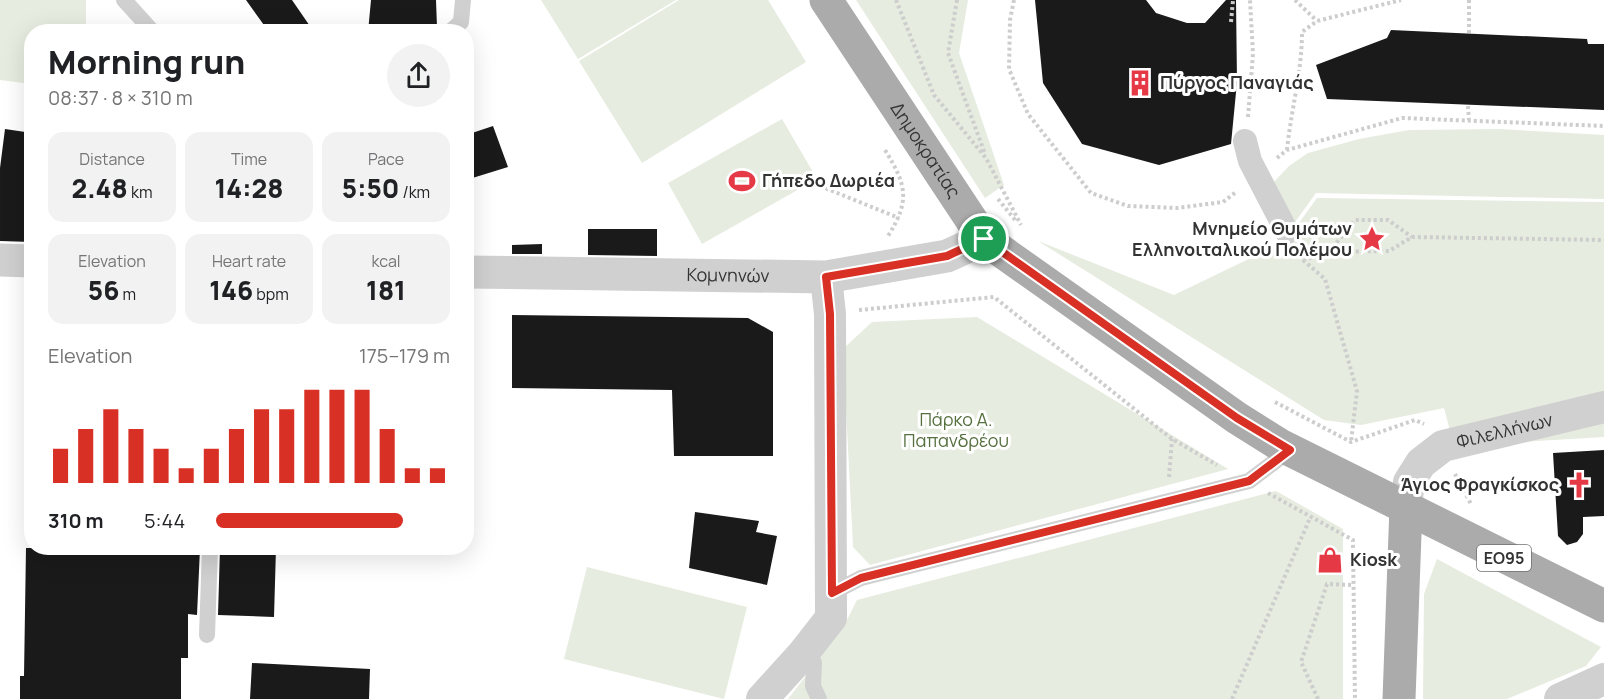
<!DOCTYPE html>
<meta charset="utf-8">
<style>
body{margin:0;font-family:Manrope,sans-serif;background:#f2f2f2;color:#202124;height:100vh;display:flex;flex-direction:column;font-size:22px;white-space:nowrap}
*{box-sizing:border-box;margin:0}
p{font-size:20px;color:#757577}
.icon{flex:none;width:33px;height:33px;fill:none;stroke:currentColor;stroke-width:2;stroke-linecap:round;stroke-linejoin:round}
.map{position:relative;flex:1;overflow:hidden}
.panel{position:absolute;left:24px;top:24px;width:450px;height:531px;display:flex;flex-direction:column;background:#fff;border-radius:24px;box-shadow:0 6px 24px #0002}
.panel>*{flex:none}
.pin{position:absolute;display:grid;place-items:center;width:51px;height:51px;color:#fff;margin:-26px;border:3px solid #fff;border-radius:50%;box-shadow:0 2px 6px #0007}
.round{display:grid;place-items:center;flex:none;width:63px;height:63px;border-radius:32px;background:#f2f2f2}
.head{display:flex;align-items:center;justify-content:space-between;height:102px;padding:0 24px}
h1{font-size:33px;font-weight:800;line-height:45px}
.figures{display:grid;grid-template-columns:repeat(3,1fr);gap:9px;height:102px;padding:6px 24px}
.figures div{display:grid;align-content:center;border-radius:15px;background:#f2f2f2;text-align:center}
.figures b{font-size:26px;font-weight:800}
.figures small{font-size:16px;font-weight:400}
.figures p{font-size:16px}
.chart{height:168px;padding:12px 24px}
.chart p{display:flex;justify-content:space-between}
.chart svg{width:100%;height:108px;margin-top:6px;stroke:#d93025;stroke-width:6}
ul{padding:0 24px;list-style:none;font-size:20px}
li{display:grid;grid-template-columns:96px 72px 1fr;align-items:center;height:45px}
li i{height:15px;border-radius:8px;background:#d93025}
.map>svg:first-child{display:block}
</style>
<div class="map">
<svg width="1604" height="699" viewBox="0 0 1604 699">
<rect width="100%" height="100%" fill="#fff"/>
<!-- green -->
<path fill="#e6ecdf" d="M0,0H86V31L32,32L31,84L0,80Z
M541,0H676L578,59Z
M679,0H768L806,62L642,163L579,61Z
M856,0H968L959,53L1004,185L985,198Z
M782,119L817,179L702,244L668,183Z
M1500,129L1604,135V199L1316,193L1295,222L1272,184L1289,166L1308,153L1359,139L1409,130Z
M1317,198L1604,202V437L1454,446L1444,408L1361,425L1324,420L1038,241L1174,295L1286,241Z
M977,317L1228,469L870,565L853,547L843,349L872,322Z
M1276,491L1343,529V699H788L843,628L857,600Z
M1437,559L1601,647L1586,666L1507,699H1423L1424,594Z
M587,567L747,607L724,699L564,659Z"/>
<!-- building -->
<path fill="#1a1a1a" d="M246,0H292L314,32H269Z
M371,0H436L437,27L429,32H368Z
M1035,0H1146L1156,13L1187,23H1205L1226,0H1236L1237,82L1231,144L1159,165L1082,144L1043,83Z
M1391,30L1587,39L1588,44H1604V110L1327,99L1316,65L1387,38Z
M493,126L508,167L466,180V135Z
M5,129L32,133V242L0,241V168Z
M588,229H657V256L588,255Z
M542,244V254H512V245Z
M512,315L748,318L773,332V456H674L672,390L512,388Z
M1604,450V516L1583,517V534L1577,542L1567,545L1558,536L1553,453Z
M695,512L759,521L756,532L777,536L767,585L689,568Z
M26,548H200L197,615L188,614V658H181V699H20V676H24Z
M220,548H276L274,617L218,615Z
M252,663L370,669L369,699H250Z"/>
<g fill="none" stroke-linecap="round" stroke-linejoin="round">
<!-- path -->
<path stroke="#cdcdcd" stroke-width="4" stroke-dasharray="3 3" stroke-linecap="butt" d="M896,0L934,95L986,158L1021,225
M957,0L948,53L985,154
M1014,0L1010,20L1009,69L1028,114L1091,193L1128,206L1177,208L1223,202L1236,192
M1295,0L1317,21
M1231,22L1233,0
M1469,33V0
M1468,106L1469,120
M1248,117L1253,54L1250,0
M885,150C906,184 911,200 888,236
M1287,150C1291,110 1302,72 1302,32L1317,21L1401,0
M1277,158L1287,150L1402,118L1604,126
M820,186L899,218
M998,199L1016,221
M1329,252L1355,220H1388L1412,237
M1303,260L1329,252L1389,251L1412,237L1604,240
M1303,260L1325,279L1357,391L1351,442
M859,310L994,297L1172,439L1217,465
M1275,402L1351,442L1415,420L1424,424
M1455,474L1471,504
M1169,477L1172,439
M1268,493L1353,540L1355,699
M1232,699L1310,518
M1318,699L1301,662L1327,584L1354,585"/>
<!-- service -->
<path stroke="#d0d0d0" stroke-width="16" d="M124,0L153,32
M450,32L461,22L463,0
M832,593L861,578L1249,481L1290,450
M207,635L210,548
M802,655L814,663L813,686L819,699"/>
<!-- pedestrian -->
<path stroke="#d0d0d0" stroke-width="24" d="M1245,141L1250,161L1287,232"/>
<!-- minor -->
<g stroke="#d0d0d0" stroke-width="32">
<path id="s1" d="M1406,506L1409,482L1421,463L1443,446L1604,407"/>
<path d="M762,699L802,655L831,618L830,314L826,277"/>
<path d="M1560,699L1604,679"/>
</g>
<!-- tertiary -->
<g stroke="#d0d0d0" stroke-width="33">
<path d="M0,260L32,261"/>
<path id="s2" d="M466,272L826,277L947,256L984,239"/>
</g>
<!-- primary -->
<g stroke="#ababab" stroke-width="33">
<path id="s3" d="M826,0L984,239L1237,418L1280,445L1604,606"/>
<path d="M1399,699L1406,506"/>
</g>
</g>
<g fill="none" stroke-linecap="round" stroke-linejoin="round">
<!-- route casing -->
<g stroke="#fff" stroke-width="12">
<path id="route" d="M984,239L1237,418L1290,450L1249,481L861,578L832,593L830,314L826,277L947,256Z"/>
</g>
<!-- route -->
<use href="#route" stroke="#d93025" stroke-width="8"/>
</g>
<!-- icons -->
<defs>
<g id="building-bare" transform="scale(2.07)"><path d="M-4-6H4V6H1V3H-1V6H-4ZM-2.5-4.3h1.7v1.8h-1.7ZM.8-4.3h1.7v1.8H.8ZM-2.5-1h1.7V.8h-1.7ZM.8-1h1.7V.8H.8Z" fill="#e63946" stroke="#fff" stroke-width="2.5" paint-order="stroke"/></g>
<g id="stadium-bare" transform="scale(2.07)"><path d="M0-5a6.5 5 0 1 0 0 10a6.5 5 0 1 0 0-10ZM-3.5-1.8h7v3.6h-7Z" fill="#e63946" stroke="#fff" stroke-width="2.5" paint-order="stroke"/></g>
<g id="sight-bare" transform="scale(2.07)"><path d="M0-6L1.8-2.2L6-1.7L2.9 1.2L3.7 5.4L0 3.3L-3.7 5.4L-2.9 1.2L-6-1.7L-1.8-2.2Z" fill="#e63946" stroke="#fff" stroke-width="2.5" paint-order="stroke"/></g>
<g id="church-bare" transform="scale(2.07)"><path d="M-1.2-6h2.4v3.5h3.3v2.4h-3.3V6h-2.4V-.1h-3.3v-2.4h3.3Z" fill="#e63946" stroke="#fff" stroke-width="2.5" paint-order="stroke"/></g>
<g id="shop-bare" transform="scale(2.07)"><path d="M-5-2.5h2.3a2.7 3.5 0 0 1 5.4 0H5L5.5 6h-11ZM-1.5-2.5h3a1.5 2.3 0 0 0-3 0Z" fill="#e63946" stroke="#fff" stroke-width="2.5" paint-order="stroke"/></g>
</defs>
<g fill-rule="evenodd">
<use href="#building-bare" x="1140" y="83"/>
<use href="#stadium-bare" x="742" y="181"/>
<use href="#sight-bare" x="1372" y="239"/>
<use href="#church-bare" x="1579" y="485"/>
<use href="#shop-bare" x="1330" y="560"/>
</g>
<g text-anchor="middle" stroke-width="6" stroke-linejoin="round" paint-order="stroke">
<!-- shield labels -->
<rect fill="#fff" stroke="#707070" stroke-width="1.5" x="1477" y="545" width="54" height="26" rx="4.5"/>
<g font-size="16" font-weight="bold" fill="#333">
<text x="1504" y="564">ΕΟ95</text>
</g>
<!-- poi labels -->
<g font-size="18" font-weight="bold" fill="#333" stroke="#fff" text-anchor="start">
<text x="1160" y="89">Πύργος Παναγιάς</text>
<text x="762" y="187">Γήπεδο Δωριέα</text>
<text x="1352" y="235" text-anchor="end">Μνημείο Θυμάτων<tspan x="1352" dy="21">Ελληνοιταλικού Πολέμου</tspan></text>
<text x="1559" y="491" text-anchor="end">Άγιος Φραγκίσκος</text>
<text x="1350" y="566">Kiosk</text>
</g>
<!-- street labels -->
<g font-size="18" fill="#333" stroke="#fff">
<text dy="6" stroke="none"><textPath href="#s3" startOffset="180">Δημοκρατίας</textPath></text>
<text dy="6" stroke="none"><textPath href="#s2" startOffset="262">Κομνηνών</textPath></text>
<text dy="6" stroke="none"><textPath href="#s1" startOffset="138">Φιλελλήνων</textPath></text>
</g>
<!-- park labels -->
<g font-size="18" fill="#56703f" stroke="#fff">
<text x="956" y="426">Πάρκο Α.<tspan x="956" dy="21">Παπανδρέου</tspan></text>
</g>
</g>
</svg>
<div class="pin" style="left:984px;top:239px;background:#1e9e55"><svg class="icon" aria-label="arrive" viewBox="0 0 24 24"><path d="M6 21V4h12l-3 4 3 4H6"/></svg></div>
<section class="panel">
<div class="head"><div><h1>Morning run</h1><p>08:37 · 8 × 310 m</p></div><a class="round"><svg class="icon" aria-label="share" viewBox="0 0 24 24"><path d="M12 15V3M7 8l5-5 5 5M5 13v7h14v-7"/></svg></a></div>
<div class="figures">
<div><p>Distance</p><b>2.48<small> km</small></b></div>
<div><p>Time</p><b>14:28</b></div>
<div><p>Pace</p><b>5:50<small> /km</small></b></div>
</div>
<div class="figures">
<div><p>Elevation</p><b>56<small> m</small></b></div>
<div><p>Heart rate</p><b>146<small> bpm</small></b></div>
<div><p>kcal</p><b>181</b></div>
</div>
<div class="chart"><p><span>Elevation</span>175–179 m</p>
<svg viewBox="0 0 160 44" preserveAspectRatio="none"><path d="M5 44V30M15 44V22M25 44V14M35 44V22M45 44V30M55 44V38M65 44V30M75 44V22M85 44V14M95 44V14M105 44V6M115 44V6M125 44V6M135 44V22M145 44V38M155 44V38"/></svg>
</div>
<ul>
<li><b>310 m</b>5:44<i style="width:80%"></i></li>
</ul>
</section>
</div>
